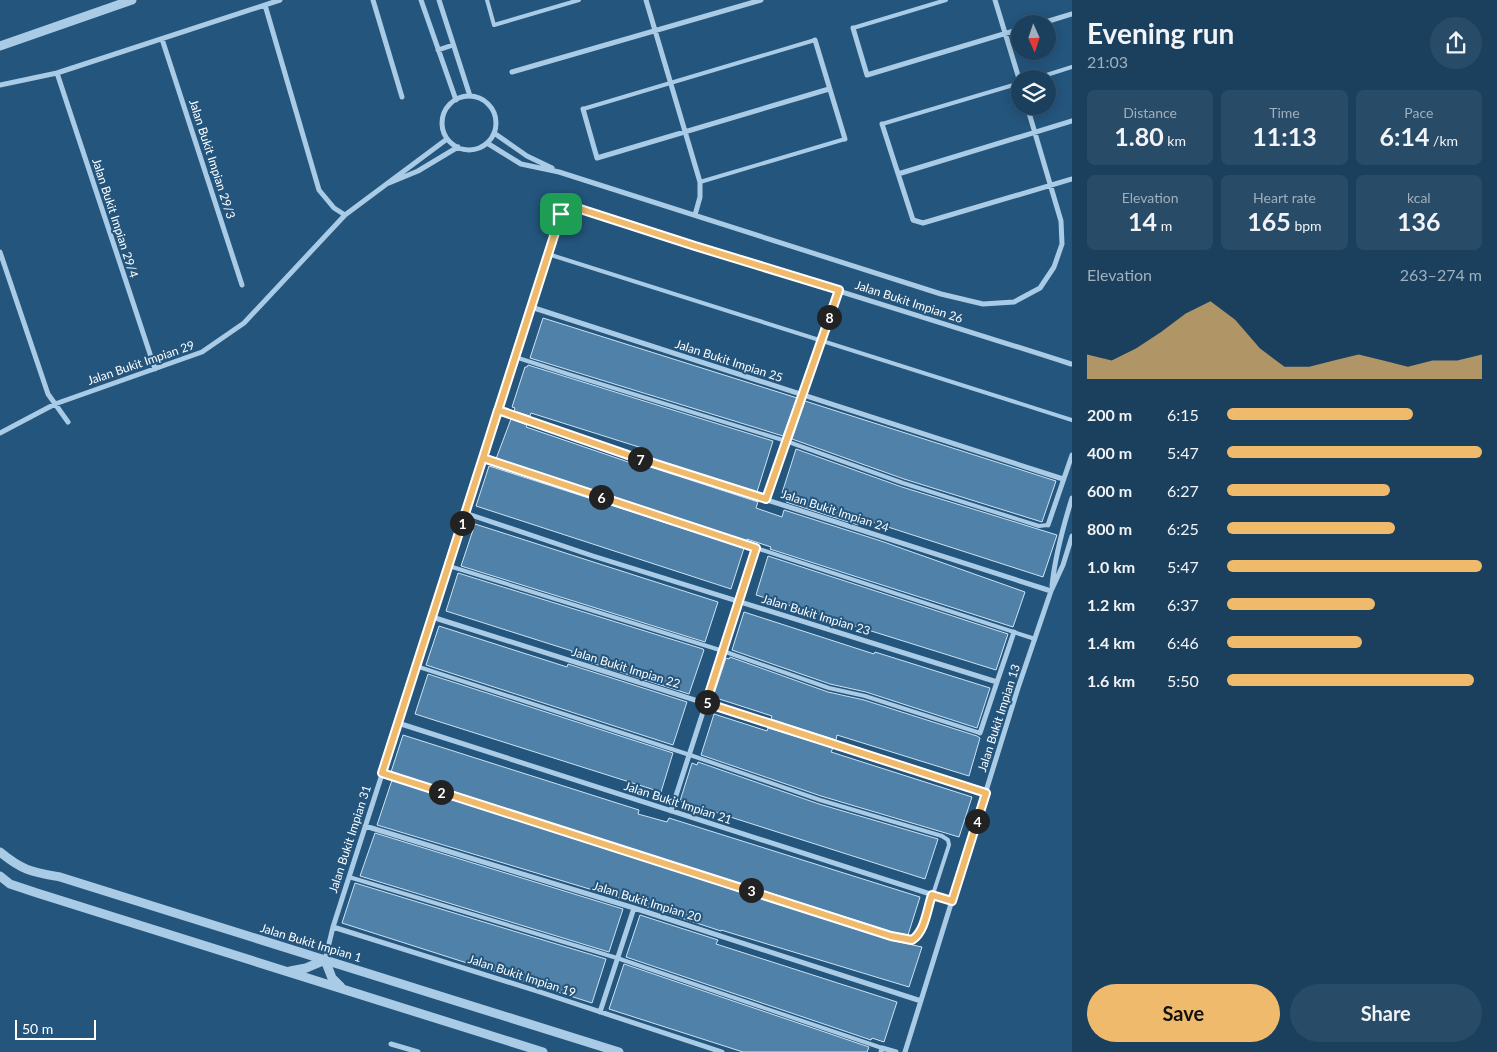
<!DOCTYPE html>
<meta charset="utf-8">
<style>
body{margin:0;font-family:Lato,sans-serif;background:#284b67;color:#f1f3f6;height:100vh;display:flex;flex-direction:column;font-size:19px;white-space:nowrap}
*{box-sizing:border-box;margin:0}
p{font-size:16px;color:#a0afbc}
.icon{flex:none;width:28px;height:28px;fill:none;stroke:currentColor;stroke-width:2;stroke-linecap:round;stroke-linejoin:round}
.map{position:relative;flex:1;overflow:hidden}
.drawer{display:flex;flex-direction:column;background:#1b405e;width:425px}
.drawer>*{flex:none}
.needle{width:32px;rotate:177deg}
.tools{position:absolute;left:1011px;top:15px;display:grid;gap:10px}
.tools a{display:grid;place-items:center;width:45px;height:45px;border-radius:50%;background:#1b405e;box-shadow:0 2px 12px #0003,0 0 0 1px #395973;font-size:25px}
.scale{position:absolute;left:15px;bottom:12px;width:81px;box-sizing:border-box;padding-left:5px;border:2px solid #fff;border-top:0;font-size:14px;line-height:18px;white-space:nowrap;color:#fff;-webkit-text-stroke:4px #24557d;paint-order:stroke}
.pin{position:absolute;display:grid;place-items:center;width:42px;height:42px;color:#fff;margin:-21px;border-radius:10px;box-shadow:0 2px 8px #0006}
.km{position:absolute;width:25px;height:25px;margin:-12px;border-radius:50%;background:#222;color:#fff;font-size:14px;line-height:25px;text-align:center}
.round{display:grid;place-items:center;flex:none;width:52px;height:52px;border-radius:26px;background:#284b67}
.head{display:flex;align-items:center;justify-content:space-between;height:85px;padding:0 15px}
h1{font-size:28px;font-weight:700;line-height:38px}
.metrics{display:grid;grid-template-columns:repeat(3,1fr);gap:8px;height:85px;padding:5px 15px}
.metrics div{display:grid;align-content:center;border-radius:8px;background:#284b67;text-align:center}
.metrics b{font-size:25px;font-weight:700}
.metrics small{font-size:14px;font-weight:400}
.metrics p{font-size:14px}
.chart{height:140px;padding:10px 15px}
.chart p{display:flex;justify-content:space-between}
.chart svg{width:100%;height:90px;margin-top:5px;fill:#f0ba6c;opacity:.7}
.primary-button{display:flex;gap:10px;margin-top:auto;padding:10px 15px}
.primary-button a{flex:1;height:58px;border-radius:30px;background:#f0ba6c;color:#111;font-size:20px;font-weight:700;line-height:58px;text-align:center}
.primary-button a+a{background:#284b67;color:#f1f3f6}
ul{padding:0 15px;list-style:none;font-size:16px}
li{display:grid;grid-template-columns:80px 60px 1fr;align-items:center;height:38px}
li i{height:12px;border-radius:6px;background:#f0ba6c}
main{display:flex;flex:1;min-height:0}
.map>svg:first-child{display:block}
</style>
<main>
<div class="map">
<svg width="1072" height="1052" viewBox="0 0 1072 1052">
<rect width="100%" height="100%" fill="#24557d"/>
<!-- building -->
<path fill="#5081a8" stroke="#cce3f4" d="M543,318L794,397L797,398L783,436L530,358Z
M528,365L773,441L757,492L640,455L642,448L531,413L530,416L514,411L515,408L512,407L525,367H527Z
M805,401L1056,481L1042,522L904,479L792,439Z
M511,419L527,425L526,427L637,465L638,463L758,502L756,508L782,517L784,510L881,541L1025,592L1013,627L770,549L771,547L747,539V541L496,459Z
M796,449L902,487L1057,535L1043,577L860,518L858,525L786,502L789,495L782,493Z
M489,466L744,548L731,589L476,506Z
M475,524L718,602L705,642L461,566Z
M768,556L1008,634L996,670L756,595Z
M458,573L703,649L704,650L689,694L570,656L572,651L446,611Z
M744,612L874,654L875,652L990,688L977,728L866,692L830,684L732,650Z
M439,626L567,667L568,664L687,702L673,745L426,665Z
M730,657L828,692L864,700L977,736L980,738L969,776L837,735L836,740L771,719L772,716L713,697L726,658L729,659Z
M428,674L673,753L661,792L415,714Z
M714,714L767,731L768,728L827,746L833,748L831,752L972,797L959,837L821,796L701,755Z
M403,735L639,810L638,814L667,822L669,818L920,897L908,935L892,932L391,772Z
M698,762L819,804L938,839L925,879L680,801L692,763L697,765Z
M392,780L890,940L922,947L909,987L721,930V931L626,900L377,825Z
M375,833L623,909L609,952L360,876Z
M355,883L606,959L592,1003L342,923Z
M640,915L718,940L716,944L897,1002L884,1042L872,1038L871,1040L626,957Z
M624,964L869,1047L867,1052H743L609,1009Z"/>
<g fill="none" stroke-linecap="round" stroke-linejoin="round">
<!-- service -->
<path stroke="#a9cbe5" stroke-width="4" d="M487,0L494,25L579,0
M853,28L946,0
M1034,79L1072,67
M583,109L815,40
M882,124L1020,83
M700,182L845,139
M548,254L1072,420
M515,357L568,374L786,441L903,483L1039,526L1048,525
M483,459L1035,639
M449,566L723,651L829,688L865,696L980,733
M382,773L891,936L912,940L917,937L922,928L949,845L948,840L942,836L820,800L690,755L416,666
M349,877L617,958L882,1048"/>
<!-- minor -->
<path stroke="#a9cbe5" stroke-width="5" d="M373,0L402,97
M421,0L456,100
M439,0L470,96
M646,0L700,182V197L695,215
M995,0L1020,82
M265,5L319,190L334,208L345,215
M1039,24L1072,14
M853,28L867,75L1020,29
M162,39L242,285
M815,40L845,139
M438,50L453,45
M512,72L761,0
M57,73L155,369
M0,85L57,73L280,0
M442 123a27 27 0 1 1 54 0a27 27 0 1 1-54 0Z
M583,109L597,158L829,89
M882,124L913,220L923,223L1072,179
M494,133L527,156L552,168
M487,143L521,164L559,172L941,294L983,304L1014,302L1040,288L1054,267L1062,244L1061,221L1027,106
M898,174L1072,121
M389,183L418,171L458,147
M0,252L48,394L68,422
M531,307L1063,479
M498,410L627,455L1051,591
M0,433L55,404L202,352L244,323L345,215L447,139
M766,499L839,290
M465,513L593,556L997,682L1014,632
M1048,525L1072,455
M1052,586C1055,555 1063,527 1072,498
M432,617L828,742L986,793
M398,723L952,901
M980,733L997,682
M671,811L756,548
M365,826L634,908L921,1001
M325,960L333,927
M600,1012L634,908
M391,1044L418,1052
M722,1052L540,992L333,927L563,210L574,207C739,261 906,311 1071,364
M881,1052L882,1048L896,1052
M905,1052L1018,688L1051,591L1063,565L1072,536"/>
<!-- tertiary -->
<path stroke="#a9cbe5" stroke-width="9" d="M0,46L132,0
M0,852C23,871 32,872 60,877L619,1052
M0,876L10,884L37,893L543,1052
M325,960L332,978L341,987
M290,971L306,968L325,960"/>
</g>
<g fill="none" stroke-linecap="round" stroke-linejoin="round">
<!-- route casing -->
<g stroke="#fff" stroke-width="10">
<path id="route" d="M561,214L382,773L891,936L912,940C925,932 927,909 932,895L952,901L986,793L706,703L756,548L483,458L498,410L628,455L766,499L839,290L695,246L574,207L563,210L561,214"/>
</g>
<!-- route -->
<use href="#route" stroke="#f0ba6c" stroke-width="6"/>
</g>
<g text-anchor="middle" stroke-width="4" stroke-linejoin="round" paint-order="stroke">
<!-- street labels -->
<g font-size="12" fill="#fff" stroke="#24557d">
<text transform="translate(212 159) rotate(72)" y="4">Jalan Bukit Impian 29/3</text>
<text transform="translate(115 218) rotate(72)" y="4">Jalan Bukit Impian 29/4</text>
<text transform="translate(909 302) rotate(18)" y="4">Jalan Bukit Impian 26</text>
<text transform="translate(729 361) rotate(18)" y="4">Jalan Bukit Impian 25</text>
<text transform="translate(141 363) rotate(-19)" y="4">Jalan Bukit Impian 29</text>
<text transform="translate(835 511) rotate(18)" y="4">Jalan Bukit Impian 24</text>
<text transform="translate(816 615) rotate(17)" y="4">Jalan Bukit Impian 23</text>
<text transform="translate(626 668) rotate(17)" y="4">Jalan Bukit Impian 22</text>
<text transform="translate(999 718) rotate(-72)" y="4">Jalan Bukit Impian 13</text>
<text transform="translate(678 803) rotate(18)" y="4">Jalan Bukit Impian 21</text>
<text transform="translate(350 839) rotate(-72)" y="4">Jalan Bukit Impian 31</text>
<text transform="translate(647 902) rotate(17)" y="4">Jalan Bukit Impian 20</text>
<text transform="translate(311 943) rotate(17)" y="4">Jalan Bukit Impian 1</text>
<text transform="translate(522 976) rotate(18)" y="4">Jalan Bukit Impian 19</text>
</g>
</g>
</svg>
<div class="tools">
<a><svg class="needle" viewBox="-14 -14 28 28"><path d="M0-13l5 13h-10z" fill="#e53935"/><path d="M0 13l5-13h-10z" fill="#a0afbc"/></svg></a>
<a><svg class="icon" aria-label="layers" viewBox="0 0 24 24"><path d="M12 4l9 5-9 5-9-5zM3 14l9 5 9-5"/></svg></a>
</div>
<div class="scale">50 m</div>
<div class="pin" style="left:561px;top:214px;background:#1e9e55"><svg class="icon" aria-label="arrive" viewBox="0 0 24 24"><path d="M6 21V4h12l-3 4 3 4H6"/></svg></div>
<b class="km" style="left:462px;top:523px">1</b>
<b class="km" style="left:441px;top:792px">2</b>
<b class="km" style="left:751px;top:890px">3</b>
<b class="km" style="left:977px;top:821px">4</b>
<b class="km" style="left:707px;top:702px">5</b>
<b class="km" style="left:601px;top:497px">6</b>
<b class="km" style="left:640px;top:459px">7</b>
<b class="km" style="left:829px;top:317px">8</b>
</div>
<section class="drawer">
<div class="head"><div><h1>Evening run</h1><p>21:03</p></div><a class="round"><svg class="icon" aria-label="share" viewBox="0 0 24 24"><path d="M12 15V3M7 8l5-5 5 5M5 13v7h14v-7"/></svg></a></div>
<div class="metrics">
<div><p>Distance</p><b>1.80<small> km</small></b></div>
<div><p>Time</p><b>11:13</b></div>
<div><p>Pace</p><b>6:14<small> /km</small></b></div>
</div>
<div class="metrics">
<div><p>Elevation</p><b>14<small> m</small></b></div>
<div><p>Heart rate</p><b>165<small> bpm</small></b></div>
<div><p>kcal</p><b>136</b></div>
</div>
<div class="chart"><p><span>Elevation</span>263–274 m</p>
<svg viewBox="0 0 160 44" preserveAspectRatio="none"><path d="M0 44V32L10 35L20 29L30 21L40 12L50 6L60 15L70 29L80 38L90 38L100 35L110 32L120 35L130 38L140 35L150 35L160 32V44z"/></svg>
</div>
<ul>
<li><b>200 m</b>6:15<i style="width:73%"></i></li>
<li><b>400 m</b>5:47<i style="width:100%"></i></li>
<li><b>600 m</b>6:27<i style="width:64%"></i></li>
<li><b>800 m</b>6:25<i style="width:66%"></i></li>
<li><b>1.0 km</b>5:47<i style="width:100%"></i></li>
<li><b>1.2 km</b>6:37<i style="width:58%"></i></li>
<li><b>1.4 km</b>6:46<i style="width:53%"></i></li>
<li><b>1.6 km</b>5:50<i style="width:97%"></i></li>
</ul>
<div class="primary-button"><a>Save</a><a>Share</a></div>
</section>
</main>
